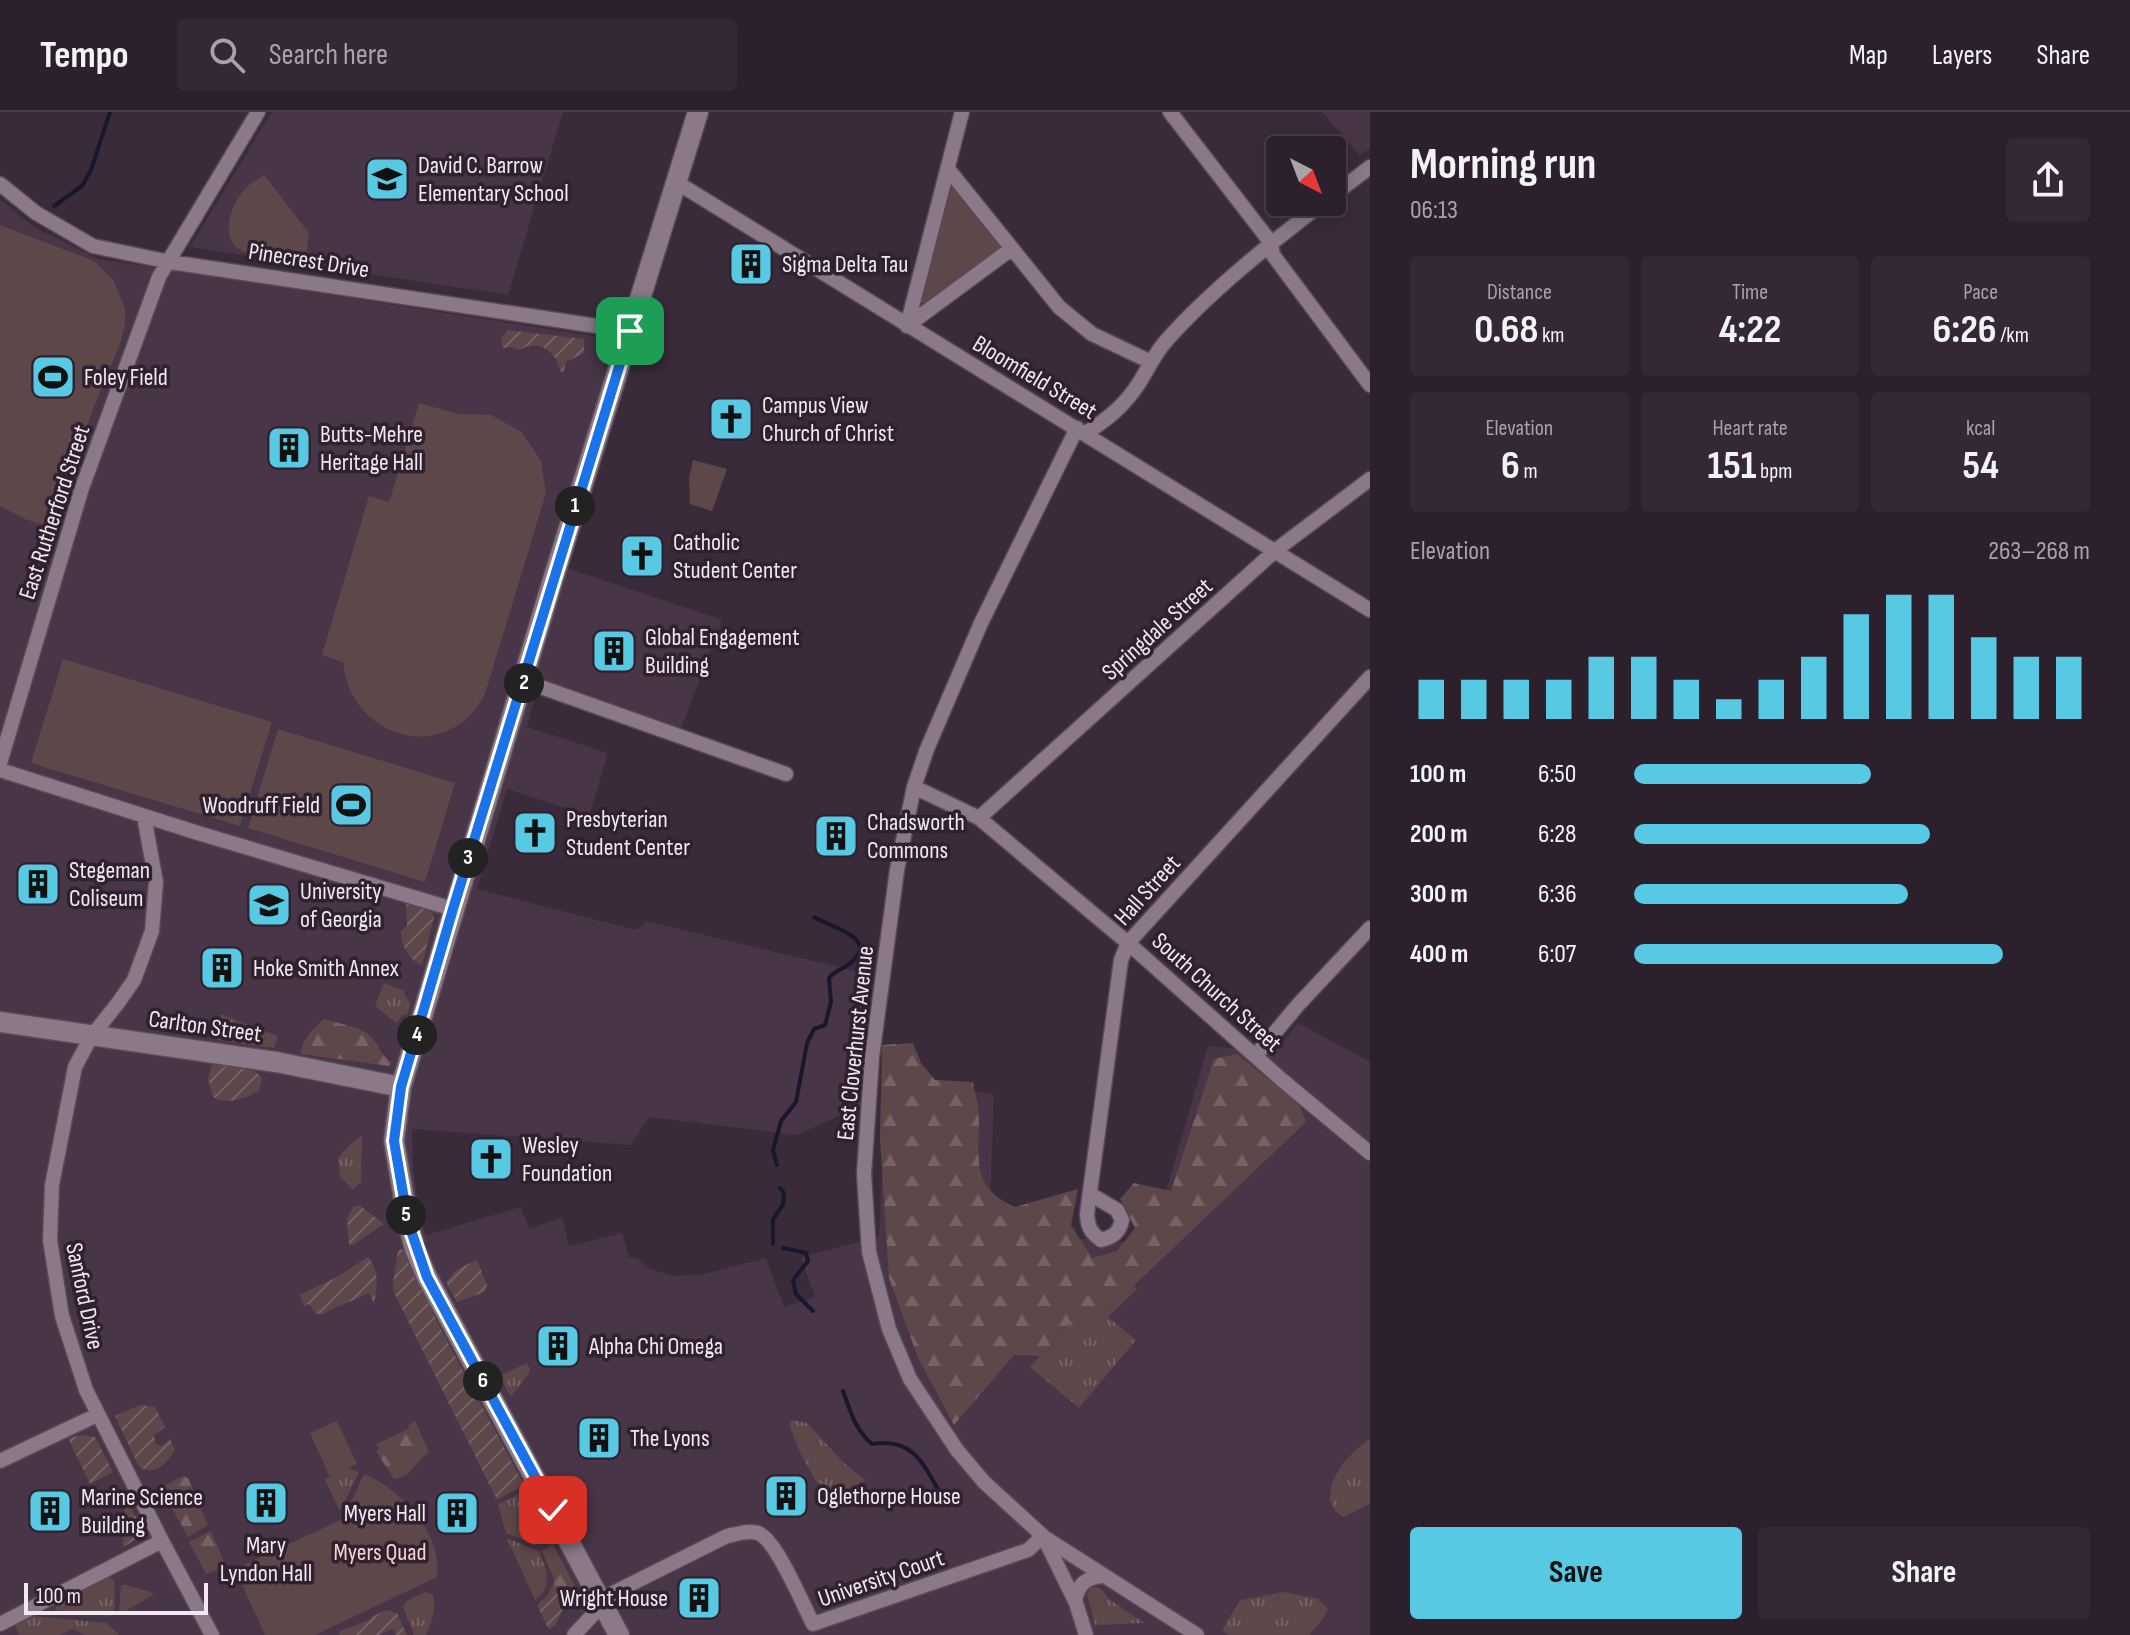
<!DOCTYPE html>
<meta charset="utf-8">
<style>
body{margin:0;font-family:"Sofia Sans Condensed",sans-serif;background:#342834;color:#f1f3f6;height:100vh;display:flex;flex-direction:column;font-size:30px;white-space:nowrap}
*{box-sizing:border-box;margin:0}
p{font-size:26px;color:#a6a3a9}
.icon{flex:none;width:44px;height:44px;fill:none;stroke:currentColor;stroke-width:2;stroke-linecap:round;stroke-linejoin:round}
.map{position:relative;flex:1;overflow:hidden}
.side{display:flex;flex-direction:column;background:#2c202c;width:760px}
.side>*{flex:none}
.needle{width:52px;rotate:138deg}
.controls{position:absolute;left:1266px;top:24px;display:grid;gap:16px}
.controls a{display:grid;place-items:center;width:80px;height:80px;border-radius:8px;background:#2c202c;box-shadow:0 4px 20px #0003,0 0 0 2px #483e48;font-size:40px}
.scale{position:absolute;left:24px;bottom:20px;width:184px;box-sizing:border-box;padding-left:8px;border:4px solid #f2e8f1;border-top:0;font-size:22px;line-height:28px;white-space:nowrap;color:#f2e8f1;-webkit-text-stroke:6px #30212f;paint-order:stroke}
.pin{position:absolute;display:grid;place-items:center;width:68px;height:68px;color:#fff;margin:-34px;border-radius:16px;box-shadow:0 4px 12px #0006}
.km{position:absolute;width:40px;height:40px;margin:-20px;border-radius:50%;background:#222;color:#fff;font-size:22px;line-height:40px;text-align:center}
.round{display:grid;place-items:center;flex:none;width:84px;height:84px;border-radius:8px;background:#342834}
.overview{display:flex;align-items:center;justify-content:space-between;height:136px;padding:0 40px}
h1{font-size:44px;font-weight:700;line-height:60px}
.stats{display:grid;grid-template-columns:repeat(3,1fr);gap:12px;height:136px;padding:8px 40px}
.stats div{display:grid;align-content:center;border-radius:8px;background:#342834;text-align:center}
.stats b{font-size:40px;font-weight:700}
.stats small{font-size:22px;font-weight:400}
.stats p{font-size:22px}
.chart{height:224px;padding:16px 40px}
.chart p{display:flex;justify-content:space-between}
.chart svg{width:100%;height:144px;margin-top:8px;stroke:#57c9e2;stroke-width:6}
.action{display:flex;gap:16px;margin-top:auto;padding:16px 40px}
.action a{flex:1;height:92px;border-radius:8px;background:#57c9e2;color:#111;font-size:32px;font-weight:700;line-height:92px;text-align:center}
.action a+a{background:#342834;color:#f1f3f6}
ul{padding:0 40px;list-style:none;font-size:26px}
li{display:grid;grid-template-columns:128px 96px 1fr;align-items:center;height:60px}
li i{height:20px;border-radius:10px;background:#57c9e2}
header{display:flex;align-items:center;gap:48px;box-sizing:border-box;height:112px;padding:0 40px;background:#2c202c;border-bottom:2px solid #483e48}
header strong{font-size:38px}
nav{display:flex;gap:44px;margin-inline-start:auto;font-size:28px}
.search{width:560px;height:72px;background:#342834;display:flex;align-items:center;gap:20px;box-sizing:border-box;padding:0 28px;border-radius:8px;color:#a6a3a9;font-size:30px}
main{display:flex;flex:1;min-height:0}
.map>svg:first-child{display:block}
</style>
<header>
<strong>Tempo</strong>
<div class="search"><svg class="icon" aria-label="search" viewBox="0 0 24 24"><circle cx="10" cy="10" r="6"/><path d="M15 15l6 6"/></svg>Search here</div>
<nav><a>Map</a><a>Layers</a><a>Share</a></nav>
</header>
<main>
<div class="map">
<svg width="1370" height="1523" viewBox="0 0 1370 1523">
<defs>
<pattern id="grass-tufts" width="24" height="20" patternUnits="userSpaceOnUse" patternTransform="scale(2)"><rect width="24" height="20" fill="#5e4749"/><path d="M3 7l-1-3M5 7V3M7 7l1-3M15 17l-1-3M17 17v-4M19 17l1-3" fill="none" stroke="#766264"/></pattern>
<pattern id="forest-firs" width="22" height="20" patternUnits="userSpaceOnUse" patternTransform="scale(2)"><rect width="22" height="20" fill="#5e4749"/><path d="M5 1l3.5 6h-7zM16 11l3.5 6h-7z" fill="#766264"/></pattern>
<pattern id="garden-furrows" width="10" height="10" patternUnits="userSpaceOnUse" patternTransform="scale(2)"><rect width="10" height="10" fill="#5e4749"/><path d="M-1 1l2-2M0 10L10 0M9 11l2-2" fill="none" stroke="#766264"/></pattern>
</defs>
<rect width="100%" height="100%" fill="#3a2b3a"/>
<!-- built -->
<path fill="#483547" d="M272,0H563L508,183L190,135Z
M1322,0H1370V36L1360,44Z
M0,87L34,115L99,147L613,227L557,453L722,508L679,622L538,572L527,615L608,641L589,704L507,677L477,777L636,818L646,809L868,862L863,993L797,1023L649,1005L631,1033L412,1017L413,1056L419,1098L426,1123L521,1095L529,1117L562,1105L569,1134L622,1121L629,1145L637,1146L648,1156L673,1164L704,1162L766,1146L784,1195L815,1185L801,1145L879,1125L886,963L994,983L989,1120L1151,1132L1208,934L1274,940L1298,911L1370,950V1523H0Z"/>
<!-- grass -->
<path fill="url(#grass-tufts)" d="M384,871L404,879L405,884L411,891L407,903H403L396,911L375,894Z
M220,902L278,924L274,936L212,927Z
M362,1024L361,1070L353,1078L340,1064L338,1046C344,1039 354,1027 362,1024Z
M1134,1174L1137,1177L1108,1205L1136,1228L1079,1296L1030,1255L1081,1199H1107Z
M527,1251L530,1257L529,1261L511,1285L499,1264Z
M792,1308L807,1311L844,1351L865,1368L830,1388L822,1372L817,1371L799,1339L789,1312Z
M1370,1327V1392L1343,1405C1310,1385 1348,1340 1370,1327Z
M349,1356L359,1360L342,1396L339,1398L325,1367Z
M519,1382L522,1383C516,1401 530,1418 537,1434L506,1421L498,1392Z
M507,1426L539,1439C546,1457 554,1474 535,1488Z
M108,1465L114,1468L115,1497L109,1504L55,1498L56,1491Z
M125,1473L151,1480L153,1483L122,1501L119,1500L121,1474Z
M1091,1475H1097L1103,1479L1109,1487L1144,1511L1095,1513L1087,1482Z
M425,1480L432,1482C438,1494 431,1511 426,1523H414L403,1495L406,1489Z
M1284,1480L1318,1487L1328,1497L1323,1507L1309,1523H1229L1222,1518L1240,1488Z
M32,1504L107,1511L119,1523H85L73,1517L60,1523H19L15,1513Z"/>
<!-- forest -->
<path fill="url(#forest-firs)" d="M324,907C338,912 362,914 372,926C381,935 381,945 392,950L389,954L301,942C303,924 313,918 324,907Z
M913,931L921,951L935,968L973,970C974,978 977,987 978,995C983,1040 964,1072 1015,1095L1078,1077L1071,1113L1092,1146L1117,1139L1135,1116L1120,1087L1134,1071L1171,1079L1214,947L1237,942L1299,992L1306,1010L1107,1199H1081L1040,1244L1014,1243L954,1313L918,1246L889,1166L880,1027L882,933Z
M415,1309L429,1340C416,1349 411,1365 394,1367L376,1339L379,1337L377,1332L410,1316L408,1313Z
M183,1364L188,1366L208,1413L188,1425L170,1392L162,1389L154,1379Z
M211,1419L226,1454L206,1462L189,1430Z
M553,1432L579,1482L567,1488L553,1472L554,1467L542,1439Z"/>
<!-- park -->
<path fill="#5e4749" d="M264,63L309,121L305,150C289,148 249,146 237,136C219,121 234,86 248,74C252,70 259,67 264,63Z
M951,71L1000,132V138L924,192L921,190Z
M0,113L94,149L114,169L125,197V214L120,232L93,297L53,416L25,407L0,394Z
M419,291L458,302L491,303L522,320L541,349L546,381L485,582C448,654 351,629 343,550L322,543L369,384L389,390Z
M693,348L727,357L712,399L690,392L689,366Z
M63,547L272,610L240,714L31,651Z
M278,617L455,671L425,770L248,716Z
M337,1309L357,1352L330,1365L310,1321Z
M364,1362C402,1378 442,1421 437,1465L315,1523H265L235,1457L343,1407Z"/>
<!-- garden -->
<path fill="url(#garden-furrows)" d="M507,218L584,227V241L566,250L564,260H561C556,240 540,226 519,238L512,235L503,236L501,228Z
M406,791L432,800L434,805L422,853C409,849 401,833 401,820L407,814Z
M217,951C233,954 251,953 262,966L259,979C245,986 227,994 213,985L208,967L211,954Z
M359,1093L384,1112L353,1133H349L347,1107L353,1095Z
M403,1137L438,1212L524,1373L497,1388L394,1181L393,1170L398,1138Z
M368,1145C380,1159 377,1175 374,1192L369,1181L322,1202H316L309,1192L304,1194L300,1183L335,1166Z
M477,1148L487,1173L485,1180L457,1190L446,1170L457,1157Z
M140,1293L155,1295L165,1315L154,1323L156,1332L162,1334L170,1327L175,1338C168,1351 152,1367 138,1353L115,1304Z
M82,1323L95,1325L113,1360L90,1372L68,1326Z
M125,1382L144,1423L123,1435Z
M527,1383L549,1427L541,1433L524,1401V1384Z
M553,1472L567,1488L556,1512L549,1518L537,1493L548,1483Z
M386,1498L397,1501L407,1523H396L393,1517L379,1523H339L341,1519L371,1507V1505Z"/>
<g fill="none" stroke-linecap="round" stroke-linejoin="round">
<!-- stream -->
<path stroke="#17172e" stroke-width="4" d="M54,94L82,74L91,58L110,0
M777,1053L773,1038L781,1009L796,990L807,931L814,917L825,913L831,890L829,866C835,858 842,858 849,852C883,826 829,815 814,805
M773,1132V1107L783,1093L784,1081L780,1076
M783,1136L806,1141L808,1149L793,1168L796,1182L813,1199
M843,1279C850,1298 855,1318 872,1332C912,1326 922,1349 940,1381"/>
<!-- street casing -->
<g stroke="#574a57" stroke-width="17">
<path id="street" d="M1170,0L1265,123L1271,131L1273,143L1370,273
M948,57L1059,195L1092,222L1151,250
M676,70L1370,498
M0,72L36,101L93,134L170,150L630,219
M1332,84L1370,55
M907,214L962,0
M907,214L1011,137
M1077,316L981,511L927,637L914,675L897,758L872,945L864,1062L869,1140L889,1217L910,1267L957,1338L984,1370L1043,1424L1076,1491L1086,1523
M1086,321C1108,307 1125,293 1139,271C1148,257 1155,241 1166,229C1210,179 1271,131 1324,90
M524,569L786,662
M0,651L82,376L159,165L258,0
M0,658L198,721L453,797
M914,675L979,706L1128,831L1282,968L1370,1041
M144,704L156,770L152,819L134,868L118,891L91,925L75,955L52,1073L50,1128L62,1204L86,1278L162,1429L212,1523
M979,706L1276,438L1370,367
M1256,943L1298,893L1370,816
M1090,1082L1117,1098L1122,1108C1119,1121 1113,1125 1101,1128C1090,1120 1088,1115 1087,1102L1121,848L1128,831L1370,565
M0,1349L97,1303
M1047,1427L1197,1523
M1075,1488C1079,1472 1085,1466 1102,1464
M0,1512L162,1429
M574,1523L613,1481L727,1424C737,1422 748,1418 758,1421C776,1427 803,1493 813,1512L1028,1438L1043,1424"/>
</g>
<!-- secondary casing -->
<g stroke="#574a57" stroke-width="23">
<path id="secondary" d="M0,910L276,950L401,975
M619,1523L427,1165L415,1137L408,1110L394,1029L401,975L551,474L698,0"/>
</g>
<!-- street -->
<use href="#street" stroke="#8b798a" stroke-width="14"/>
<!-- secondary -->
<use href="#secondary" stroke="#8b798a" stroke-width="20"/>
</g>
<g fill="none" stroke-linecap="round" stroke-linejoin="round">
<!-- route casing -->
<g stroke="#fff" stroke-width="16">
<path id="route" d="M553,1398L427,1165L408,1110L394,1029L401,975L453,797L630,219"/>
</g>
<!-- route -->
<use href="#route" stroke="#1a73e8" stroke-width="10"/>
</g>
<!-- icons -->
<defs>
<g id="school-square" transform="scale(2.3)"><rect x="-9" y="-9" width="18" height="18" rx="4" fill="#57c9e2" stroke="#30212f"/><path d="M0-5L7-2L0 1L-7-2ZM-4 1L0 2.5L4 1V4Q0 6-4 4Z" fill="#111"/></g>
<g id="building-square" transform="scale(2.3)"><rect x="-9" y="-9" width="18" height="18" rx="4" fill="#57c9e2" stroke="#30212f"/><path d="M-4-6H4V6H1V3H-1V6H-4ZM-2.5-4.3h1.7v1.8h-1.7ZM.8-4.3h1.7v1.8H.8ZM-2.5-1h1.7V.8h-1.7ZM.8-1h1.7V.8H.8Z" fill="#111"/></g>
<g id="stadium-square" transform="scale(2.3)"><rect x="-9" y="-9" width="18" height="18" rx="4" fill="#57c9e2" stroke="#30212f"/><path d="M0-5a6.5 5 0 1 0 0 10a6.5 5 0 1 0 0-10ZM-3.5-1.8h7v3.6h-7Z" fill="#111"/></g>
<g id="church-square" transform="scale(2.3)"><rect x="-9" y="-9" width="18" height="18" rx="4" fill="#57c9e2" stroke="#30212f"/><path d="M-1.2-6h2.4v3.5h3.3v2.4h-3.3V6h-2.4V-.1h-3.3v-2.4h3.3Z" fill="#111"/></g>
<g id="university-square" transform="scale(2.3)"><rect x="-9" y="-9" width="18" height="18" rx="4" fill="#57c9e2" stroke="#30212f"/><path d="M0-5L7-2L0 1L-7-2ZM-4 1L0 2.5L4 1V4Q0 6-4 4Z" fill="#111"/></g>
</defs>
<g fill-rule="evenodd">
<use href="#school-square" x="387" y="67"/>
<use href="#building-square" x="751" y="152"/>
<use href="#stadium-square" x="53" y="265"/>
<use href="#church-square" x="731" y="307"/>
<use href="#building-square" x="289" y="336"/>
<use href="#church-square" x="642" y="444"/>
<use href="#building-square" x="614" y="539"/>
<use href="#stadium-square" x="351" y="693"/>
<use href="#church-square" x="535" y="721"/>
<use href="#building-square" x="836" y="724"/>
<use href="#building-square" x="38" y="772"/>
<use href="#university-square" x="269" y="793"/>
<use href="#building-square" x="222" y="856"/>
<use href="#church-square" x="491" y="1047"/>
<use href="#building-square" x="558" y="1234"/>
<use href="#building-square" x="599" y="1326"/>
<use href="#building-square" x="786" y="1384"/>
<use href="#building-square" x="266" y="1391"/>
<use href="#building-square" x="50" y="1399"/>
<use href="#building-square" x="457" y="1401"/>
<use href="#building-square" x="699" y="1486"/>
</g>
<g text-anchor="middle" stroke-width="7" stroke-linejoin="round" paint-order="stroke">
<!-- poi labels -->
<g font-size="24" fill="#f2e8f1" stroke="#30212f" text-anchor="start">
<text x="418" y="61">David C. Barrow<tspan x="418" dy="28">Elementary School</tspan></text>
<text x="782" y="160">Sigma Delta Tau</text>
<text x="84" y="273">Foley Field</text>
<text x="762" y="301">Campus View<tspan x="762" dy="28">Church of Christ</tspan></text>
<text x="320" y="330">Butts-Mehre<tspan x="320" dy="28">Heritage Hall</tspan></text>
<text x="673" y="438">Catholic<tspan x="673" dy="28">Student Center</tspan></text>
<text x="645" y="533">Global Engagement<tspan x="645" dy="28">Building</tspan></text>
<text x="320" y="701" text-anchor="end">Woodruff Field</text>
<text x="566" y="715">Presbyterian<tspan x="566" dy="28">Student Center</tspan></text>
<text x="867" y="718">Chadsworth<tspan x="867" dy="28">Commons</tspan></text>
<text x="69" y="766">Stegeman<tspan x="69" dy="28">Coliseum</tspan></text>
<text x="300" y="787">University<tspan x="300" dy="28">of Georgia</tspan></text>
<text x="253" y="864">Hoke Smith Annex</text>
<text x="522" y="1041">Wesley<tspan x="522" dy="28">Foundation</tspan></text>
<text x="589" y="1242">Alpha Chi Omega</text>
<text x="630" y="1334">The Lyons</text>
<text x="817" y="1392">Oglethorpe House</text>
<text x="81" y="1393">Marine Science<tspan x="81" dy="28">Building</tspan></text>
<text x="426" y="1409" text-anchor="end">Myers Hall</text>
<text x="266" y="1441" text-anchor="middle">Mary<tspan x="266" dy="28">Lyndon Hall</tspan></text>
<text x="668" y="1494" text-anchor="end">Wright House</text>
</g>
<!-- street labels -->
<g font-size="24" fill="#f2e8f1" stroke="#30212f">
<text transform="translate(309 148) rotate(9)" y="8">Pinecrest Drive</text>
<text transform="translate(1035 265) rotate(31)" y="8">Bloomfield Street</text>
<text transform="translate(54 400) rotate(-72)" y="8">East Rutherford Street</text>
<text transform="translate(1157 517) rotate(-42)" y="8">Springdale Street</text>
<text transform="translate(1147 778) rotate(-48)" y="8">Hall Street</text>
<text transform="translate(1217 880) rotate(42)" y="8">South Church Street</text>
<text transform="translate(205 914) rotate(8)" y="8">Carlton Street</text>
<text transform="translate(855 931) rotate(-84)" y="8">East Cloverhurst Avenue</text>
<text transform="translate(85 1184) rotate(78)" y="8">Sanford Drive</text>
<text transform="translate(881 1466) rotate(-19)" y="8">University Court</text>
</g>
<!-- park labels -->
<g font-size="24" fill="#fad1d5" stroke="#30212f">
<text x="380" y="1448">Myers Quad</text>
</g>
</g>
</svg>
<div class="controls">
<a><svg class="needle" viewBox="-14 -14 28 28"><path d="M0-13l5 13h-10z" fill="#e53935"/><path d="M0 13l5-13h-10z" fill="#a6a3a9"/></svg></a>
</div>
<div class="scale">100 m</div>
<div class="pin" style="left:630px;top:219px;background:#1e9e55"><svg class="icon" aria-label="arrive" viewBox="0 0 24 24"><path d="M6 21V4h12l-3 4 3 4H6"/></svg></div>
<div class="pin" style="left:553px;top:1398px;background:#d93025"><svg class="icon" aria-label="check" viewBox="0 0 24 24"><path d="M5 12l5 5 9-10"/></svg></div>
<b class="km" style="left:575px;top:394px">1</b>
<b class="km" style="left:524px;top:571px">2</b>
<b class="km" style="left:468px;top:746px">3</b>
<b class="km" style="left:417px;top:923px">4</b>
<b class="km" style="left:406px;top:1103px">5</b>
<b class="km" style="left:483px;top:1269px">6</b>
</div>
<section class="side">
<div class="overview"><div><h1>Morning run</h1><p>06:13</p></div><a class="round"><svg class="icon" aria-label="share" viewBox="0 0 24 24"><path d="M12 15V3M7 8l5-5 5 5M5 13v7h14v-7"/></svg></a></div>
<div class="stats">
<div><p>Distance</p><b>0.68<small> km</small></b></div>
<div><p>Time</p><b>4:22</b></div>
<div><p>Pace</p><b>6:26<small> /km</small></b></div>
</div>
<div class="stats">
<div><p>Elevation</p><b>6<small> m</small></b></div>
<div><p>Heart rate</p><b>151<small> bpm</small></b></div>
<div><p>kcal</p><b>54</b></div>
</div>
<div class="chart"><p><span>Elevation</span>263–268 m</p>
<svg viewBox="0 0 160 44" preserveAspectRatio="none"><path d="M5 44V32M15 44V32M25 44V32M35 44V32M45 44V25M55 44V25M65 44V32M75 44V38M85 44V32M95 44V25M105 44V12M115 44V6M125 44V6M135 44V19M145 44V25M155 44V25"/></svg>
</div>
<ul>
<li><b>100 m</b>6:50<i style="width:52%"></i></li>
<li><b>200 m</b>6:28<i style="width:65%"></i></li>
<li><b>300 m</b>6:36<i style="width:60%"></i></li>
<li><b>400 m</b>6:07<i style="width:81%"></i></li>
</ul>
<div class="action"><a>Save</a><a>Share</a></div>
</section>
</main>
